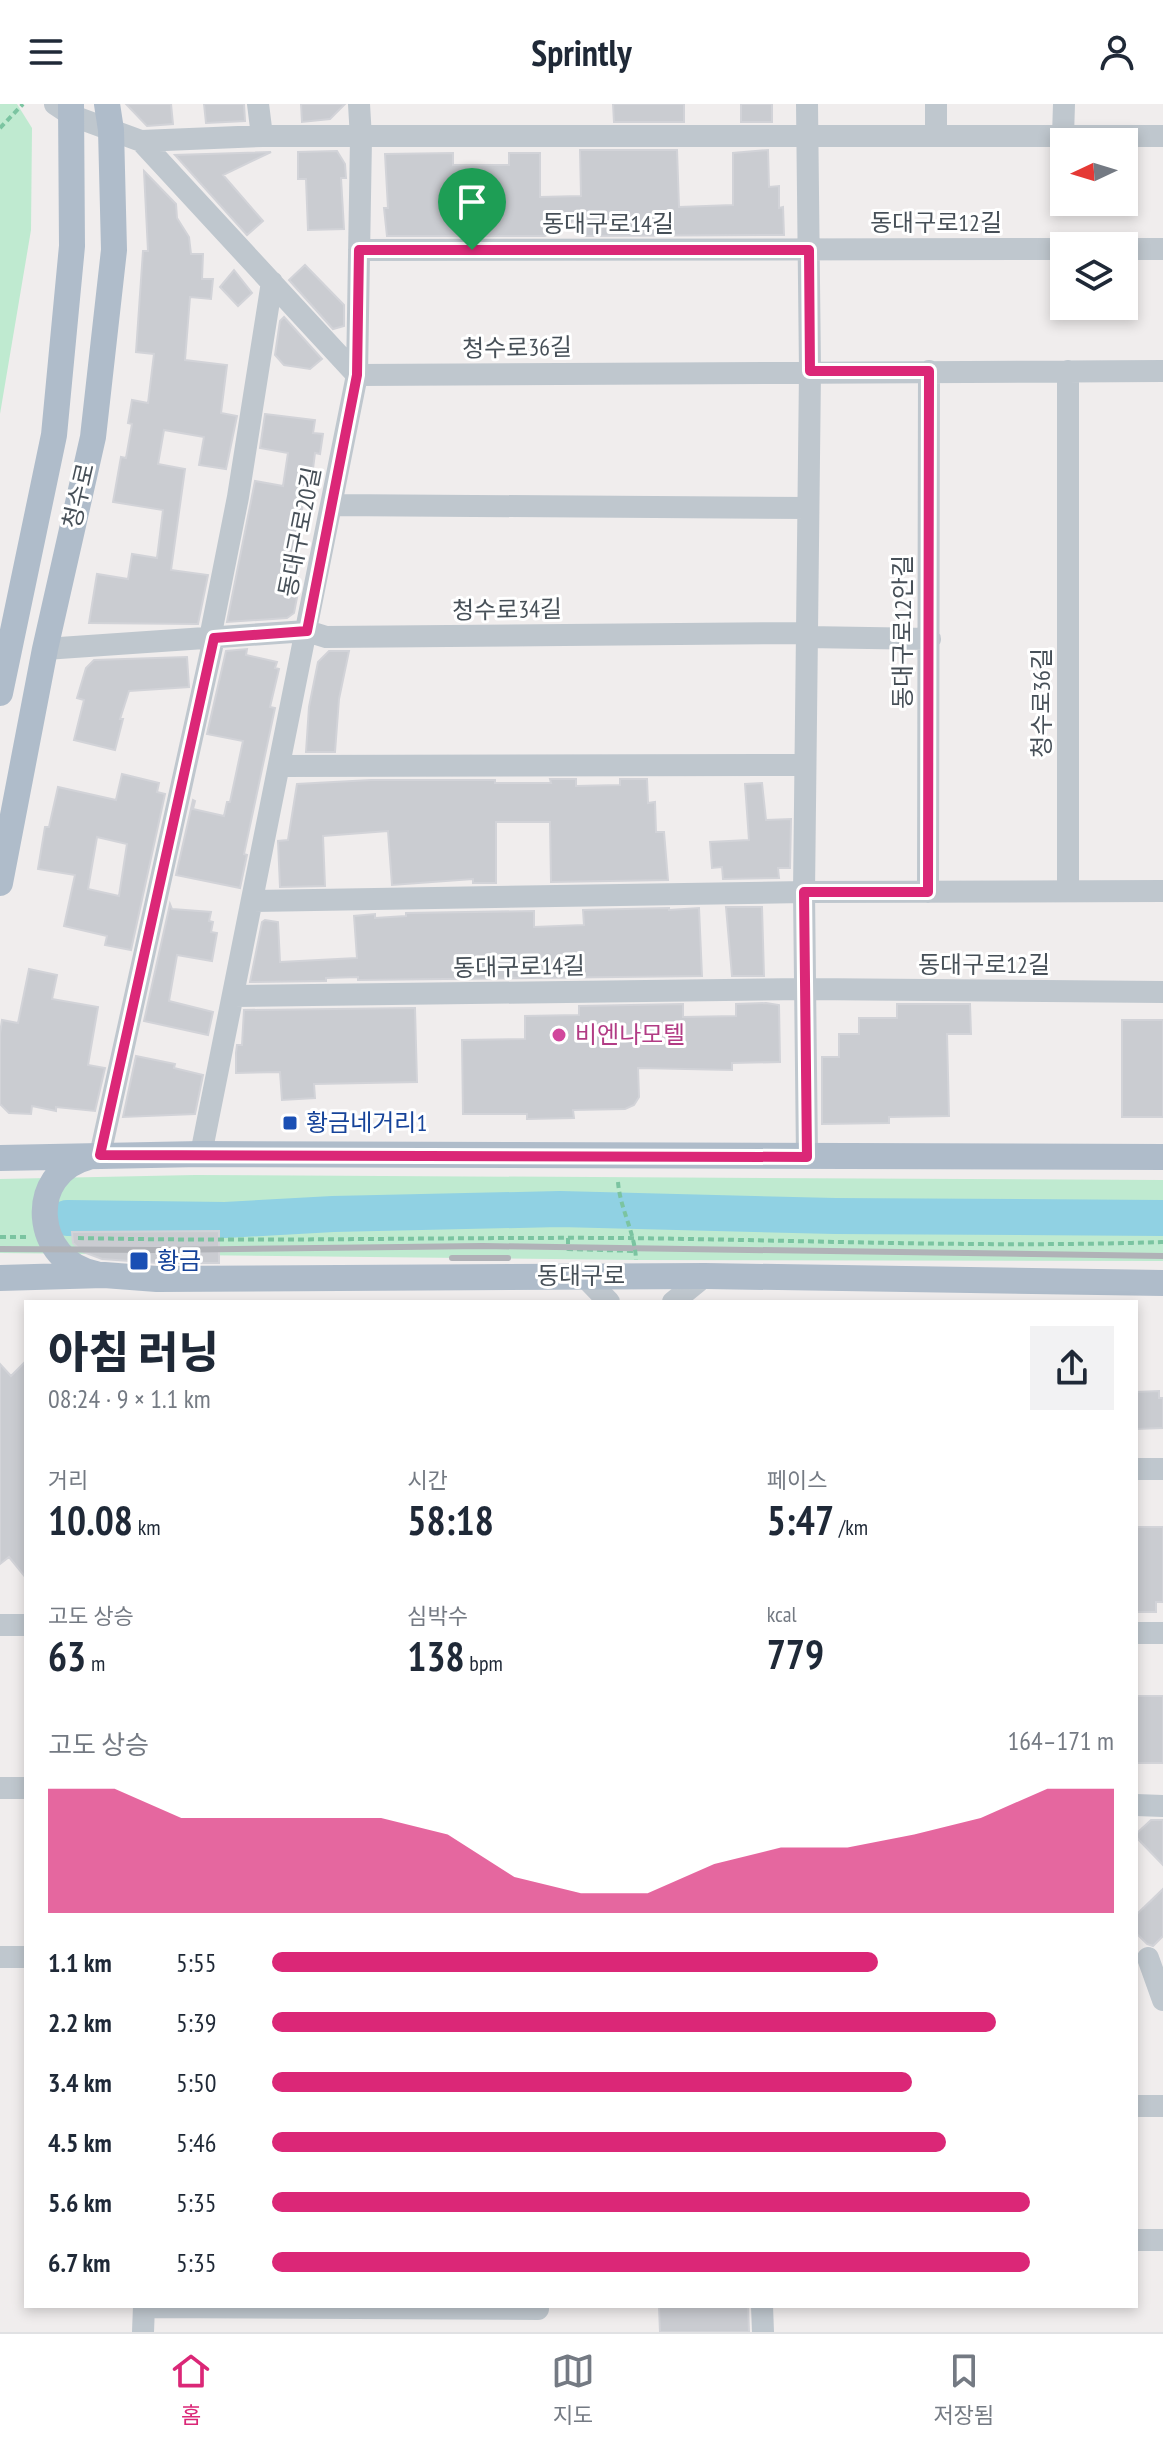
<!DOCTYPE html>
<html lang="ko">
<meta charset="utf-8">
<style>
body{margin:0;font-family:"PT Sans Narrow","Noto Sans KR",sans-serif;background:#f2f2f3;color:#1f2937;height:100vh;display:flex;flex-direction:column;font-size:30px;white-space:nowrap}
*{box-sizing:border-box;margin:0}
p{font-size:26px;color:#747a83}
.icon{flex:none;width:44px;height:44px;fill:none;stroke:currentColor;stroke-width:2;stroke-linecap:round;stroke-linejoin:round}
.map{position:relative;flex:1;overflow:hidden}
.panel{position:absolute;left:24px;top:1196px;width:1114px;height:1008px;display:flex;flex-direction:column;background:#fff;border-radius:0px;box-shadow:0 4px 12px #0003}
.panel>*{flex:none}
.needle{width:52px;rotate:266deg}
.controls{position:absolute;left:1050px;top:24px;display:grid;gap:16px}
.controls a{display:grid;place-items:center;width:88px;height:88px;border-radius:0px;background:#fff;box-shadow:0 4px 12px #0003;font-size:40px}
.pin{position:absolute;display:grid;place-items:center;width:68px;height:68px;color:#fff;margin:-82px -34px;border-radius:50% 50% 50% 0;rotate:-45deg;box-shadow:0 0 8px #0007}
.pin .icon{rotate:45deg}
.round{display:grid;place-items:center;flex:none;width:84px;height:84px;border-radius:0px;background:#f2f2f3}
.summary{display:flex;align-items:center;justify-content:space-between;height:136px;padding:0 24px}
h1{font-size:44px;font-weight:800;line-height:60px}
.stats{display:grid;grid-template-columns:repeat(3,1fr);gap:12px;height:136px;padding:8px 24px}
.stats div{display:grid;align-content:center}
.stats b{font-size:40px;font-weight:800}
.stats small{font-size:22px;font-weight:400}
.stats p{font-size:22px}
.chart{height:224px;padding:16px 24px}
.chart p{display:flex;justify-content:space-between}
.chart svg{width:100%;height:144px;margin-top:8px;fill:#db2777;opacity:.7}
ul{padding:0 24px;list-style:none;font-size:26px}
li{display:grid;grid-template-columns:128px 96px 1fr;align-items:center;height:60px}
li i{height:20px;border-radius:10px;background:#db2777}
header{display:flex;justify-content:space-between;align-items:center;height:104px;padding:0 24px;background:#fff;font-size:36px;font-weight:800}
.dock{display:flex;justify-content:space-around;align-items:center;height:112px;border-top:2px solid #e0e1e3;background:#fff;font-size:22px;color:#747a83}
.dock a{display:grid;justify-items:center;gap:4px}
.dock .current{color:#db2777}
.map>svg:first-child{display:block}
</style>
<header><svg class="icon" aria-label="menu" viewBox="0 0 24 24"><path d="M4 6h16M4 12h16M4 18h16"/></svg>Sprintly<svg class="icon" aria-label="person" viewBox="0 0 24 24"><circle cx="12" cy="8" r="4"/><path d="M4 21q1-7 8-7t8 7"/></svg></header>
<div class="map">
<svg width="1163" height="2228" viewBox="0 0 1163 2228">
<rect width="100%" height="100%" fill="#f0eded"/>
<!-- green -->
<path fill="#bfead0" d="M0,0H17L32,24L31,126L0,310Z
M195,1071L1163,1076V1157L636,1156L0,1149V1075Z"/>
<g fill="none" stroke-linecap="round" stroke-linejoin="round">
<!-- river -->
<path stroke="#90d1e3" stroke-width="36" d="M67,1114L225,1116L333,1110L560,1105L835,1112L1163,1114"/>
</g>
<!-- building -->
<path fill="#caccd1" stroke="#d2d3d8" stroke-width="2" fill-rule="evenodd" d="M126,0H171L173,20L147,22Z
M204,0H244L245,17L206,19Z
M301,0H345L330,15L302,18Z
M613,0H684V18H614Z
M741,0H772V18H741Z
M580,46H677L679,103L733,101V49L768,46L769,83L779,82V104L783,103L784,131L583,132V117L549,119V130L545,132H387L384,104H388L385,50L453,49V61H509V49H540V93L581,92Z
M337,47L345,60L346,74H341L344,125L308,126L306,75H298V48Z
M271,48L223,71L263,117L247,131L175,51Z
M144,67L176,100L177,114L189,133L191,150H203L202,175H213L211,195L190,193L185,256L227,261L221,309L237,312L226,365L199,361L204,333L164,326L158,360L185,365L171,466L208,471L198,520L89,519L97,470L128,475L132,450L157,454L163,406L113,398L121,353L126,354L132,320L128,319L132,296L148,299L154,250L136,248L143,147H148Z
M305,161L344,201V222L333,225L289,176Z
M234,166L252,189L238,202L220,183Z
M284,213L322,255L310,265L284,261L275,251L280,217Z
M265,310L315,316L313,329L323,330L320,350L315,349L310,388L305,387L298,430L295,450L302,451L297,477L300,478L294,509L287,514L227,518L255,377L283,382L288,349L260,344Z
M247,545L246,551L277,558L275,564L279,565L270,603L275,604L244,750L247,751L240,784L176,771L193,696L195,697L193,705L224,712L227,698H230L243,637L207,630L226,547Z
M329,547H349L339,595L335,648H306L309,603L318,558Z
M187,553L189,583L129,587L120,615H123L115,646L74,636L84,596L77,594L86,564L94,556Z
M122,670L159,679L157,688L165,690L131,846L105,841L107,832L64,822L75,771L38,765L45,723H49L58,683L116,696ZM97,733L127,740L119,792L88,785Z
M550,675H576V682L620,681V675H647L648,699L655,698L656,728H664L668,776L551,778L550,718H496V779H473V775L392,781L388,727L323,732L325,782L280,783L278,737L288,736L297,680L371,676H495V679H551Z
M762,679L766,716L791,715L790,764H778L779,774L723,775L722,763L712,764L710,738L749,736L745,680Z
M170,800L172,805L211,808L209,817L213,818L211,828L217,829L212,857L177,851L169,897L213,908L208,931L144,917Z
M726,803H762L764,872H732Z
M669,804V806L699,804L702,872L358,876V873L326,874V877L250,878L262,818L265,816L278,818L280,858L357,854L354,812L375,810V814L406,812V809L534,807V823L584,821L583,806Z
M29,865L57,871L52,895L98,903L88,961L105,964L95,1007L56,1003V1007L32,1002L31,1010L9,1009L0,1000V929L2,916L18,919Z
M766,899L779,901L780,958L732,959V966L638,964L639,993L634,1001L625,1005L573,1006L574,1014L527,1015V1010H463L462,936L525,935V912L579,911V902L683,900V913L736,912V900Z
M897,900H970L971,930H947L949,1012L889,1013V1019L822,1020V953H839V930H859V914H897Z
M415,904L417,978L314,980L315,994L282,996L280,968L236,969V949L237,941H242L244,906Z
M1122,916H1163V1013H1122Z
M136,952L175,960L174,964L203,971L195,1010L123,1013Z
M219,1127V1159H158L102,1155L83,1148L73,1139L72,1128Z
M26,1257V1474L9,1453L0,1460V1260L11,1272Z
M1159,1287V1294H1163V1324L1136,1325V1288Z
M1136,1423H1163V1498H1156V1508H1136Z
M1136,1592H1163V1659H1136Z
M1151,1716H1163V1761L1136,1733V1730Z
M1163,1785V1832L1153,1842L1147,1840L1136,1829V1811Z
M659,2202H748L749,2228H660Z"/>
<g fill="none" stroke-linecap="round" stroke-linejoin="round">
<!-- path -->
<path stroke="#7bc4a1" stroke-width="4" stroke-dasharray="6 4" stroke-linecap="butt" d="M0,24L23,0
M0,1133H29
M78,1134C260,1138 441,1133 623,1134C803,1136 983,1144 1163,1138
M568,1134V1145L636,1147"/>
<!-- minor -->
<path stroke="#bfc7ce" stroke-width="22" d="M55,0L73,12L141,37L357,271L1163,267
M258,0L262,32
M807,0L810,267L804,788L807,1053
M936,0V32
M1063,32L1064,0
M141,37L262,32H1163
M1124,145H1163
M359,146L1064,145
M1068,267V787
M331,401L808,404
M807,533L930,535
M210,534L238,393L272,178
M45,545L307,527L326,533L807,529
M280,662L805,661
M928,788L929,267
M254,797L804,788L1163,787
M234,892L805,885L1163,888
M201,1050L357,271L361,34L359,0
M100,1051L214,534
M583,1171L609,1198
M673,1198L705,1172
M1136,1365H1163
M0,1521H26
M1136,1529H1163
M0,1684H26
M1136,1701L1163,1702
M0,1853H26
M1148,1854L1163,1896
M1136,2002H1163
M1136,2136H1163
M762,2202L763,2228
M144,2203L538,2205
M143,2228L144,2202"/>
<!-- major -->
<path stroke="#afbcca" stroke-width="26" d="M0,589L54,331L72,142L71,0
M0,779L45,545L93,333L114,146L111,26L107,0
M89,1053C25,1069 33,1158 96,1170
M0,1054L201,1050L1163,1053
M0,1174L104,1171L157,1175L705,1172L1163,1179"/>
<!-- rail -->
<path stroke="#b0b2b7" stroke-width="6" d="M0,1145L159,1146L483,1142L1163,1152
M452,1154H508"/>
<!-- path-bridge -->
<path stroke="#7bc4a1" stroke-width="4" stroke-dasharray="6 4" stroke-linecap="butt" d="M618,1078C620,1105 635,1128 636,1156"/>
</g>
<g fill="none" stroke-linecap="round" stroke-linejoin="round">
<!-- route casing -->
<g stroke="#fff" stroke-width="16">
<path id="route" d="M359,146H809L810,267H929L928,788H804L807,1053L100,1051L214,534L307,527L357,271Z"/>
</g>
<!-- route -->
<use href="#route" stroke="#db2777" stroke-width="10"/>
</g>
<!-- markers -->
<circle fill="#d1479c" stroke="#fff" stroke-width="3" cx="559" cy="931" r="8"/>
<g fill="#1a4fb4" stroke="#fff" stroke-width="3">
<rect x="282" y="1011" width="16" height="16" rx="4"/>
<rect x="129" y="1147" width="20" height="20" rx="4"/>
</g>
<g text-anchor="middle" stroke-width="6" stroke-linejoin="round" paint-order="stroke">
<!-- street labels -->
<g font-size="24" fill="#475058" stroke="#fff">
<text x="936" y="127">동대구로12길</text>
<text x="608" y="128">동대구로14길</text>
<text transform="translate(517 244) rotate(-1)" y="8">청수로36길</text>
<text transform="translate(79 392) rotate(-77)" y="8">청수로</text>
<text transform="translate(300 428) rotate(-79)" y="8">동대구로20길</text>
<text transform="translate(507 506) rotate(-1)" y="8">청수로34길</text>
<text transform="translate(903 528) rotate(-90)" y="8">동대구로12안길</text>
<text transform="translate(1042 599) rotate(-90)" y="8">청수로36길</text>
<text x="984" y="869">동대구로12길</text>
<text transform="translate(519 863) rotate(-1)" y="8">동대구로14길</text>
<text x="581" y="1180">동대구로</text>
</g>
<!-- hotel labels -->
<g font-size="24" fill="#b23c85" stroke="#fff" text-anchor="start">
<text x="575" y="939">비엔나모텔</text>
</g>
<!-- transit labels -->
<g font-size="24" fill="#164399" stroke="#fff" text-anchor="start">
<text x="306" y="1027">황금네거리1</text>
<text x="157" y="1165">황금</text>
</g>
</g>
</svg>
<div class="controls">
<a><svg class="needle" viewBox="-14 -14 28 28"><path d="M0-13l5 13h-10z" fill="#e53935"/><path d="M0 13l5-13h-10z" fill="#747a83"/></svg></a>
<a><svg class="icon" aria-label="layers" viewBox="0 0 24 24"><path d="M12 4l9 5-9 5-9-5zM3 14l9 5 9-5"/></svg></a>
</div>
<div class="pin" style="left:472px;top:146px;background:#1e9e55"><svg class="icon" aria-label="arrive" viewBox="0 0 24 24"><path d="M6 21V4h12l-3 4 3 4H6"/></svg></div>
<section class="panel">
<div class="summary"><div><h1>아침 러닝</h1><p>08:24 · 9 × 1.1 km</p></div><a class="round"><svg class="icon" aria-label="share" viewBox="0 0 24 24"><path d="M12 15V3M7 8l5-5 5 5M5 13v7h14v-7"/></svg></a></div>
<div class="stats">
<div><p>거리</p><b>10.08<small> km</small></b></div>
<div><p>시간</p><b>58:18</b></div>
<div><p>페이스</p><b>5:47<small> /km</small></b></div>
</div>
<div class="stats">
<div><p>고도 상승</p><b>63<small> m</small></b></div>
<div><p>심박수</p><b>138<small> bpm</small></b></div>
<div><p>kcal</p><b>779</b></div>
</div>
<div class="chart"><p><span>고도 상승</span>164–171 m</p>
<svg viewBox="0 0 160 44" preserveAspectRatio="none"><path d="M0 44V6L10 6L20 15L30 15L40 15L50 15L60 20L70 33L80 38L90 38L100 29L110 24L120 24L130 20L140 15L150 6L160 6V44z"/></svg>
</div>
<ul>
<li><b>1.1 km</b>5:55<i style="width:72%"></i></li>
<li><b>2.2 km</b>5:39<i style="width:86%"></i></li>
<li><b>3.4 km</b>5:50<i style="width:76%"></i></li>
<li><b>4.5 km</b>5:46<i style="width:80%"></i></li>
<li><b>5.6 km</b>5:35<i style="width:90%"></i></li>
<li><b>6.7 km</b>5:35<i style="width:90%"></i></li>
</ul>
</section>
</div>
<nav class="dock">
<a class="current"><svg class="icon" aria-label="home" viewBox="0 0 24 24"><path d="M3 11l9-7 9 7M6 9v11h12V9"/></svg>홈</a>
<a><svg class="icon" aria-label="map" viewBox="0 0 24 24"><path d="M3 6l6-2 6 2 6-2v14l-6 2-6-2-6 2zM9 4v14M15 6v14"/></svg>지도</a>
<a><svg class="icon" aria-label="saved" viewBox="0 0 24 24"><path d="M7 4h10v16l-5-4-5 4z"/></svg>저장됨</a>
</nav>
